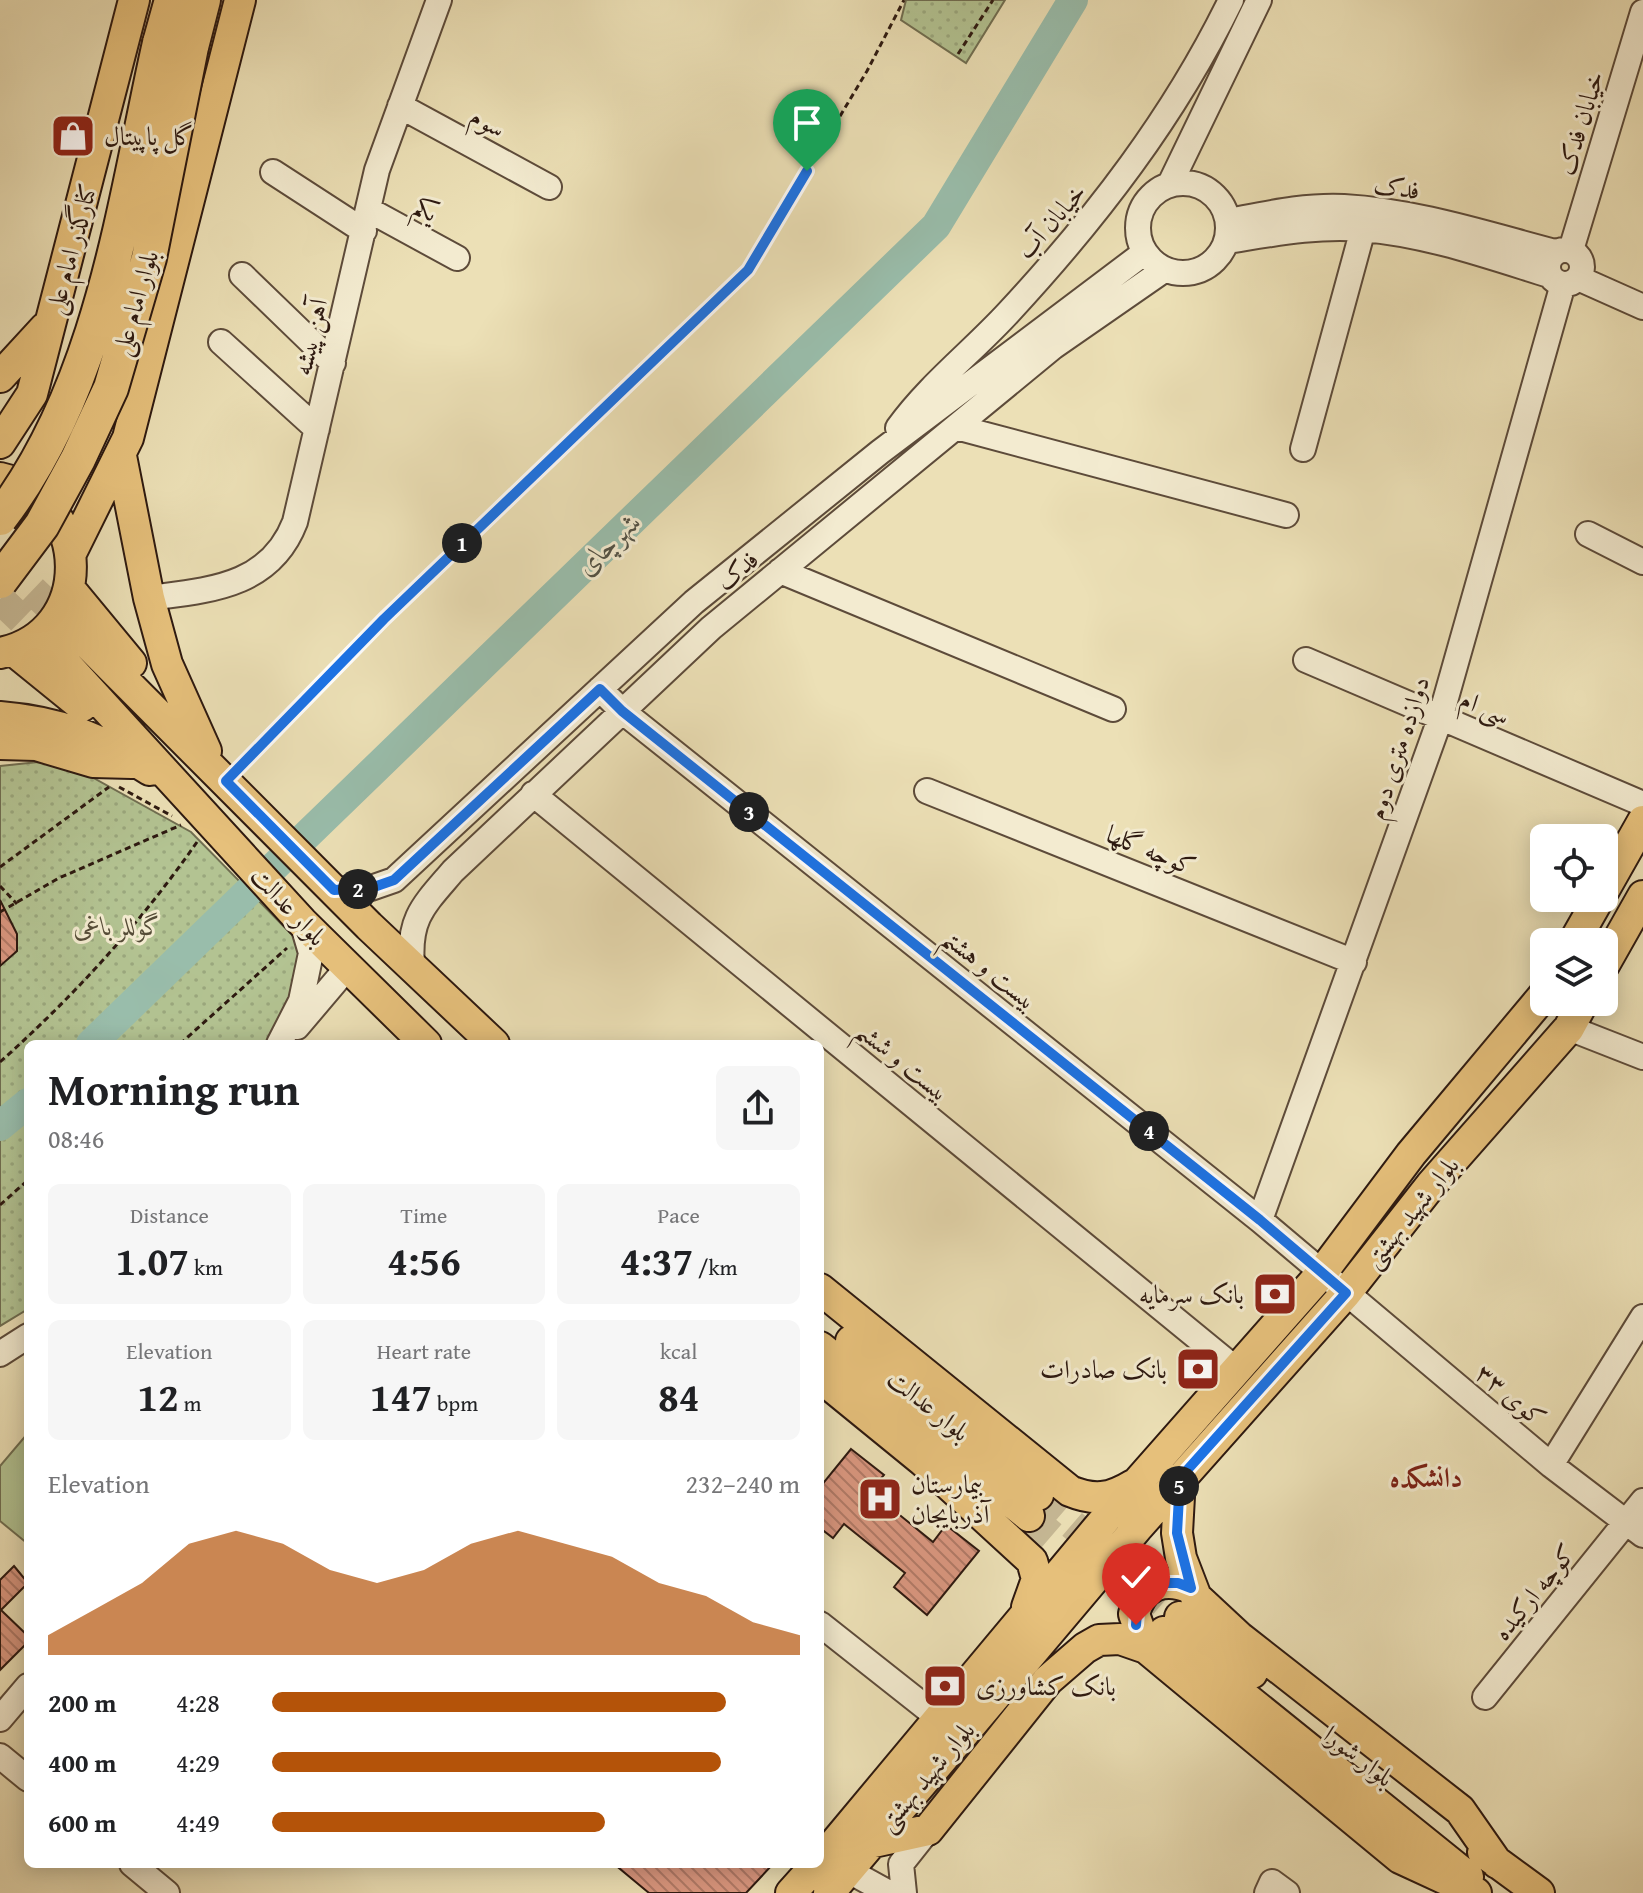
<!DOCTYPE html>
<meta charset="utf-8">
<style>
body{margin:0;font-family:"Gentium Book Plus",Amiri,serif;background:#f6f6f6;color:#202124;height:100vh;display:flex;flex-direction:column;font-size:30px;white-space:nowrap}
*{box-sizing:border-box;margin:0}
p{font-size:26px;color:#757577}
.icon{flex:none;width:44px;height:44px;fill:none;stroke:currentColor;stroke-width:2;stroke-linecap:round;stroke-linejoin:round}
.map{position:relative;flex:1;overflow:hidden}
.drawer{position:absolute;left:24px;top:1040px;width:800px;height:828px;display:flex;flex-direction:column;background:#fff;border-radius:12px;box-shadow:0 4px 20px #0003}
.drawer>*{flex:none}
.buttons{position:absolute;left:1530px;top:824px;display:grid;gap:16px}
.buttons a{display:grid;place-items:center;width:88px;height:88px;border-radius:12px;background:#fff;box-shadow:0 4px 20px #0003;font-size:40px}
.pin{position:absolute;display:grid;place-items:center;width:68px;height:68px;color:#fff;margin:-82px -34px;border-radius:50% 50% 50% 0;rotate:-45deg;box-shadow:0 0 8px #0007}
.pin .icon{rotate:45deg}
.km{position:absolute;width:40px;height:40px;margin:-20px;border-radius:50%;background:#222;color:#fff;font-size:22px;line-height:40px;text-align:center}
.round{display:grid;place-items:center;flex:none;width:84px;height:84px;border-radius:12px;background:#f6f6f6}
.head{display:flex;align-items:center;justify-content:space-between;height:136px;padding:0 24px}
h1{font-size:44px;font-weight:800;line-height:60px}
.figures{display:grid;grid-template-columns:repeat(3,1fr);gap:12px;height:136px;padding:8px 24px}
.figures div{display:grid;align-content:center;border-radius:12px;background:#f6f6f6;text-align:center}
.figures b{font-size:40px;font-weight:800}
.figures small{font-size:22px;font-weight:400}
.figures p{font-size:22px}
.chart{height:224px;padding:16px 24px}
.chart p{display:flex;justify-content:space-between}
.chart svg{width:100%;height:144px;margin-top:8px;fill:#b45309;opacity:.7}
ul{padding:0 24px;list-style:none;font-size:26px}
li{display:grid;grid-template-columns:128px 96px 1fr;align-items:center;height:60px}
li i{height:20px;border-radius:10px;background:#b45309}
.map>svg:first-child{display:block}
</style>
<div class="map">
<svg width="1643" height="1893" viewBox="0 0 1643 1893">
<defs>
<pattern id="park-dots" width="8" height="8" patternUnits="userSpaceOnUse" patternTransform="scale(2)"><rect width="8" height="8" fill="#b3c392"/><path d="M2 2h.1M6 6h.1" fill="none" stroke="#9aa77d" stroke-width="1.8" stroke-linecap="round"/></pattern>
<pattern id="building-back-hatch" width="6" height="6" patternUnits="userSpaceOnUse" patternTransform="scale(2)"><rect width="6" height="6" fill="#da9780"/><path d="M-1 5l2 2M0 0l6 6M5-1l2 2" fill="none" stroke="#b17a67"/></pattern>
</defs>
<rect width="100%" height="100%" fill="#ece0b6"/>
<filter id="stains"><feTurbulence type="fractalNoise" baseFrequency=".0025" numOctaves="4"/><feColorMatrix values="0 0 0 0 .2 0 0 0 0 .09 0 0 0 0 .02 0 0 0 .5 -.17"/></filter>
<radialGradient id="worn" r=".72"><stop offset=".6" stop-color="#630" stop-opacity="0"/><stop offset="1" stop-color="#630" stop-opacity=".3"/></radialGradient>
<!-- green -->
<path fill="#b3c392" stroke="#706e51" stroke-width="2" d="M28,1433V1544L0,1521V1466Z"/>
<!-- park -->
<path fill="url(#park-dots)" stroke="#706e51" stroke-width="2" d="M906,0H1005L966,63L901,20Z
M38,762L70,765L191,832L301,944L300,981L267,1044H28V1309L0,1326V766Z"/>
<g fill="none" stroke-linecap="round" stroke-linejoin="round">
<!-- river -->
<path stroke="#99bdab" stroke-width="30" d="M91,1044L936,226L1073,0
M0,1126L28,1103"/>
</g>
<!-- building -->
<path fill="url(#building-back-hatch)" stroke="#2d1910" stroke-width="2" d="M0,900L17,934V951L0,966Z
M851,1449L884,1475L870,1491L933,1542L946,1525L979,1551L927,1615L894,1587L905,1573L844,1524L833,1538L820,1528V1487Z
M14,1566L28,1583L1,1610L28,1636V1642L0,1670V1580Z
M614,1864H773L746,1893H649Z"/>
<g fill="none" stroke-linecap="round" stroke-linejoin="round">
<!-- major-tunnel -->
<path stroke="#c6b895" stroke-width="30" stroke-dasharray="30 15" stroke-linecap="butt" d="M0,559L72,628
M0,599L51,648
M1038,1495L1180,1617
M1029,1516L1094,1572"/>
<!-- minor casing -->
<g stroke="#5d4b3a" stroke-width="28">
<path id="minor" d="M400,106L549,187
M273,172L364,231
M1138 228a45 45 0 1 1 90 0a45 45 0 1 1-90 0Z
M1170,184L1259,0
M369,210L457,258
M1228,221C1266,214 1305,205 1344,207C1416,211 1486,234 1555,252
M1227,241C1272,234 1317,225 1363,229C1426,234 1488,256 1549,275
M1548 267a17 17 0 1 1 34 0a17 17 0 1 1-34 0Z
M1571,250L1643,12
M242,275L333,363
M1578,278L1643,307
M221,342L317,429
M956,427L1286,515
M898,428C929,385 972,352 1008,313C1096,218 1174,117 1231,0
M1303,449L1363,229
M1588,534L1643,562
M780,571L1113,709
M149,598C209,590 270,587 295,522L377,170L439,0
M1306,660L1643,804
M600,689L622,711L1260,1220L1551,1465L1643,1535
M927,791L1354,962
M533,794L1237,1370
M334,890L371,888L394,880L694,602L880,452L1144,253
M412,965C408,918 424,905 453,871L711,628L1053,347L1164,270
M297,1027L347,968
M1569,1028L1643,1057
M279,1044L301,1001L311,953L302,922
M1260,1220L1440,719L1563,284
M0,1354L28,1336
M1551,1465L1643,1317
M820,1624L939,1718
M1485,1697L1643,1501
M0,1719L28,1686
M0,1756L28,1779
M132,1864L167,1893
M849,1871L889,1893
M904,1893L901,1864L928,1830
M1267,1893L1272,1882L1287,1893"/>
</g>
<!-- major casing -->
<g stroke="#2d1910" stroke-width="34">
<path id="major" d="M0,377L45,328
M0,443L32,394L134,0
M121,456L149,598L167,664L206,751
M0,478C93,499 96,634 0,653
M71,553L128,438L240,0
M69,588L131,663
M72,628L369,926L494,1044
M51,648L302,922L426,1044
M13,650L82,706
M0,717C61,722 99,738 150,770
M0,744L36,745L93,762L132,763
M1604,890L1643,821
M1574,942L1599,898
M1604,965L1643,896
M820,1289L1070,1491C1094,1501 1110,1499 1133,1485
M851,1341L1038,1495
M820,1347L1029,1516
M820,1377L923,1461L1032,1561L1037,1579L1027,1607
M1180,1478L1177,1533L1181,1558L1196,1597L1239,1637L1460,1810L1497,1863
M1180,1617L1252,1673
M1164,1632L1468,1877
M1146,1648L1134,1614C1142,1584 1164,1577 1191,1588
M869,1843L928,1830L1048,1680L1085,1648L1099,1640L1120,1639L1146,1648L1400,1858L1476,1893
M1483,1852L1539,1893
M820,1861L1107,1517L1321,1274L1411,1154L1544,995
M791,1893L817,1864
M829,1893L1137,1528L1346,1293L1431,1185L1569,1028L1583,1002"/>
</g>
<!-- highway casing -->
<g stroke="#2d1910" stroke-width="38">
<path id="highway" d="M160,43L172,0
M191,47L203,0"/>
</g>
<!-- path -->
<path stroke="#2d1910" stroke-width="3" stroke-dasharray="6 4" stroke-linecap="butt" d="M958,54L993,0
M240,767L384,619L748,270L867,71L904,0
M119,787L172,816
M0,867L109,787
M0,886L17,904
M0,912L59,878L181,825
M180,1044L287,948
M0,1062C74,996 140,924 197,842
M0,1205L28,1180"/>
<!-- minor -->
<use href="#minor" stroke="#f3ebd0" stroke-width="24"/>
<!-- major -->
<use href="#major" stroke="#e6c07b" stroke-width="30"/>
<!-- highway -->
<use href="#highway" stroke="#e6c07b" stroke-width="34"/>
<!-- highway-bridge casing -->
<g stroke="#2d1910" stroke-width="38" stroke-linecap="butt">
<path id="highway-bridge" d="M0,518C103,383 124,204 160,43
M0,581L42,525L78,459L111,388L149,258L191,47"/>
</g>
<!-- highway-bridge -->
<use href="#highway-bridge" stroke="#e6c07b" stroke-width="34"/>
</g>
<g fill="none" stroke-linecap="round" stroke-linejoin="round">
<!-- route casing -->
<g stroke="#fff" stroke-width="16">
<path id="route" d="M807,171L748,270L384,619L226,781L334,890L371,888L394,880L600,689L622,711L1260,1220L1346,1293L1180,1478L1177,1533L1191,1588L1178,1583H1156L1138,1600L1136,1625"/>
</g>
<!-- route -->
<use href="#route" stroke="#1a73e8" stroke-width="10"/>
</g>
<!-- icons -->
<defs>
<g id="shop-square" transform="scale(2.3)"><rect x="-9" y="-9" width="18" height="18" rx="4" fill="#8f2418" stroke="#f3ebd0"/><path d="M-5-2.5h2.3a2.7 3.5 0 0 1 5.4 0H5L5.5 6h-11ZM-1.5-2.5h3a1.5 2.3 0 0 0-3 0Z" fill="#fff"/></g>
<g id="bank-square" transform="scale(2.3)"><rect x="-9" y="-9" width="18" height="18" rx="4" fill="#8f2418" stroke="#f3ebd0"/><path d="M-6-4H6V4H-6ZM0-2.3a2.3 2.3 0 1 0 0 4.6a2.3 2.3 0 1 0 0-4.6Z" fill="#fff"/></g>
<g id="hospital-square" transform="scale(2.3)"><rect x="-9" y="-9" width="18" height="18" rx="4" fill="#8f2418" stroke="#f3ebd0"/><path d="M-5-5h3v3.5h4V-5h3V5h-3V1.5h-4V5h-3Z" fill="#fff"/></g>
</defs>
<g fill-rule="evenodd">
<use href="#shop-square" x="73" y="136"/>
<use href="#bank-square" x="1275" y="1294"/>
<use href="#bank-square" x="1198" y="1369"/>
<use href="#hospital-square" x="880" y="1499"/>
<use href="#bank-square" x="945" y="1686"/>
</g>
<g text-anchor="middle" stroke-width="6" stroke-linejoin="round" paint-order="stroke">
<!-- street labels -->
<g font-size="26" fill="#2d1910" stroke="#f3ebd0">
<text transform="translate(488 122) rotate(29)" y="9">سوم</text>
<text transform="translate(1580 123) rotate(-73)" y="9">خیابان فدک</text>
<text transform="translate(1397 187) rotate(9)" y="9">فدک</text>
<text transform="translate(426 209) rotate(28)" y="9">یکم</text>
<text transform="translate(1051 221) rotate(-49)" y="9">خیابان آب</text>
<text transform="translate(71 249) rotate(-75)" y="9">کنارگذر امام علی</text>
<text transform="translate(135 303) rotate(-74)" y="9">بلوار امام علی</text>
<text transform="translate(310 337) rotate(-77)" y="9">آهن پیشه</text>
<text transform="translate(737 570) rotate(-39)" y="9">فدک</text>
<text transform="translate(1485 707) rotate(23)" y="9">سی ام</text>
<text transform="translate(1398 748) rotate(-72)" y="9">دوازده متری دوم</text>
<text transform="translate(1151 850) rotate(22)" y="9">کوچه گلها</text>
<text transform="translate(289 906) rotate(47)" y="9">بلوار عدالت</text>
<text transform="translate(990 969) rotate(39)" y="9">بیست و هشتم</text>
<text transform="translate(903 1061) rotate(39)" y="9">بیست و ششم</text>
<text transform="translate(1411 1212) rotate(-51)" y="9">بلوار شهید بهشتی</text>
<text transform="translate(1511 1395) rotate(40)" y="9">کوی ۳۳</text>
<text transform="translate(929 1405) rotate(39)" y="9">بلوار عدالت</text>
<text transform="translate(1534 1592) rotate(-51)" y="9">کوچه ارکیده</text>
<text transform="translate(1359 1756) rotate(38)" y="9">بلوار شورا</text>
<text transform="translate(926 1776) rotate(-50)" y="9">بلوار شهید بهشتی</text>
</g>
<!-- poi labels -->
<g font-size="26" fill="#2d1910" stroke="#f3ebd0" text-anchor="start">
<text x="104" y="145">گل پاپیتال</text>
<text x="1244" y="1303" text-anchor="end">بانک سرمایه</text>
<text x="1167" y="1378" text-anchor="end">بانک صادرات</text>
<text x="911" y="1493">بیمارستان<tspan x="911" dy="30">آذربایجان</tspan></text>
<text x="976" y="1695">بانک کشاورزی</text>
</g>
<!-- park labels -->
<g font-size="26" font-style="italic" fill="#554c37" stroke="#f3ebd0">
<text x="118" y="935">گوللر باغی</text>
</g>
<!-- water labels -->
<g font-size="28" font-style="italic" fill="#535246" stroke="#f3ebd0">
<text transform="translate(608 543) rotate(-44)" y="10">شهرچای</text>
</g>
<!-- neighbourhood labels -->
<g font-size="28" font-weight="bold" fill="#7a1f14" stroke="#f3ebd0">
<text x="1426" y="1487">دانشکده</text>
</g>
</g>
<rect width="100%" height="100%" filter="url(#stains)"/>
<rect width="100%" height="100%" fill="url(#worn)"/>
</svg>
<div class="buttons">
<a><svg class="icon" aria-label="locate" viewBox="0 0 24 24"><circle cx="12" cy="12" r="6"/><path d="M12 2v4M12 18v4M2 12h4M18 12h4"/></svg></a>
<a><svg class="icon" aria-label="layers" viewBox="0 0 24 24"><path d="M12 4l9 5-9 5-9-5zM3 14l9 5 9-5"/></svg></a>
</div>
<div class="pin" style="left:807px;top:171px;background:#1e9e55"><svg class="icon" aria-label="arrive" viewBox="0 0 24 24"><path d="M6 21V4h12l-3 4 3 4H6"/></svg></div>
<div class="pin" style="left:1136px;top:1625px;background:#d93025"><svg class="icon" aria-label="check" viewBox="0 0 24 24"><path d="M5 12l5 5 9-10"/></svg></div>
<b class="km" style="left:462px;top:543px">1</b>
<b class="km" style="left:358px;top:889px">2</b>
<b class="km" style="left:749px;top:812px">3</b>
<b class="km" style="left:1149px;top:1131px">4</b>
<b class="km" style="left:1179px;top:1486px">5</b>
<section class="drawer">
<div class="head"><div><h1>Morning run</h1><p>08:46</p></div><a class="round"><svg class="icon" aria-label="share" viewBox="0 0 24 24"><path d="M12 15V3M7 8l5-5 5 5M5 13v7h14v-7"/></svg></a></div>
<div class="figures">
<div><p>Distance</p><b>1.07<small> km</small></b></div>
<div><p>Time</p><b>4:56</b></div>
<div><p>Pace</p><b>4:37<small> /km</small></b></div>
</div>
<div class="figures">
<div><p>Elevation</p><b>12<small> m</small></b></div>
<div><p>Heart rate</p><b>147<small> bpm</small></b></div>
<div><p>kcal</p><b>84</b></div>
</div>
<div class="chart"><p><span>Elevation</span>232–240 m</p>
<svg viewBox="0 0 160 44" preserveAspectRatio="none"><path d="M0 44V38L10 30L20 22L30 10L40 6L50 10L60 18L70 22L80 18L90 10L100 6L110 10L120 14L130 22L140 26L150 34L160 38V44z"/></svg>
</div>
<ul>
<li><b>200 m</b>4:28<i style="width:86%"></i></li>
<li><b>400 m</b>4:29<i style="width:85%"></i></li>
<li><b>600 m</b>4:49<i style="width:63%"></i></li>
</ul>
</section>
</div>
